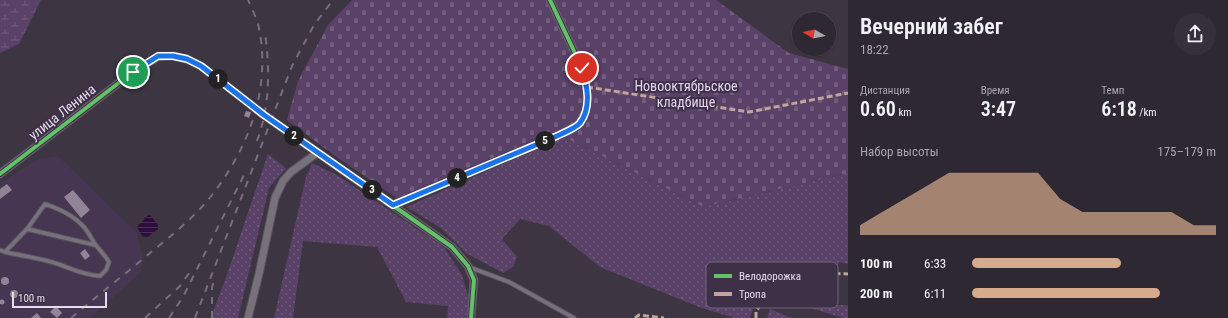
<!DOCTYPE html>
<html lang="ru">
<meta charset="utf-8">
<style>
body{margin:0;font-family:"Roboto Condensed",sans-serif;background:#36303a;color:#f1f3f6;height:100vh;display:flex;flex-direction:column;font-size:15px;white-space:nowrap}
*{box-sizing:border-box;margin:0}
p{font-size:13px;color:#a7a6ac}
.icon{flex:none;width:22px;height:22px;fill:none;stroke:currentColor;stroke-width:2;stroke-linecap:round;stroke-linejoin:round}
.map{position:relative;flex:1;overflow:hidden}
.panel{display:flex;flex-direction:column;background:#2e2832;width:380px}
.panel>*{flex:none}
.needle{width:26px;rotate:280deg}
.tools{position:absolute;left:792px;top:12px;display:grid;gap:8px}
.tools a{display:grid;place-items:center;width:44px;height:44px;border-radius:50%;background:#2e2832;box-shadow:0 1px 3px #0004,0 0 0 1px #49444d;font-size:20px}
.scale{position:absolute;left:12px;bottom:10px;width:95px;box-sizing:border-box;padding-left:4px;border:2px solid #e6dcec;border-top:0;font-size:11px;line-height:14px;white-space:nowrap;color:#e6dcec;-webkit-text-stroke:3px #3e3047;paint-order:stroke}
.pin{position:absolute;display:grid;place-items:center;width:34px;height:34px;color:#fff;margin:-17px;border:2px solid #fff;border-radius:50%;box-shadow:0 1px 4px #0007}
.km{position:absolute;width:20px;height:20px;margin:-10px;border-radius:50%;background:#222;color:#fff;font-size:11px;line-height:20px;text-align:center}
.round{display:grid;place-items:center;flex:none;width:42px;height:42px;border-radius:21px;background:#36303a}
.overview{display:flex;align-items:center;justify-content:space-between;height:68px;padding:0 12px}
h1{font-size:22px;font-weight:600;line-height:30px}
.stats{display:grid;grid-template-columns:repeat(3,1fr);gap:6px;height:68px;padding:4px 12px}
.stats div{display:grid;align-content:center}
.stats b{font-size:20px;font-weight:600}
.stats small{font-size:11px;font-weight:400}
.stats p{font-size:11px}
.chart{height:112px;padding:8px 12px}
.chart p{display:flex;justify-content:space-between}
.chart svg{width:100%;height:72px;margin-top:4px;fill:#d6ab8b;opacity:.7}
ul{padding:0 12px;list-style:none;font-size:13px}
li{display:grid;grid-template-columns:64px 48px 1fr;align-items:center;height:30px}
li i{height:10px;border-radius:5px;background:#d6ab8b}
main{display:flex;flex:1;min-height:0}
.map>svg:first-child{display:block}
</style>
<main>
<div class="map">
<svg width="848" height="318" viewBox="0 0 848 318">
<defs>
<pattern id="grass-dots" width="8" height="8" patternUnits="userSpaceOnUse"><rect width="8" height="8" fill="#5a4168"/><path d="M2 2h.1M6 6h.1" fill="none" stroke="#725c7e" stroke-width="1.8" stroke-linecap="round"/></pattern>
<pattern id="wetland-marsh" width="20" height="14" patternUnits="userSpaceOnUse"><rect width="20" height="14" fill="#5a4168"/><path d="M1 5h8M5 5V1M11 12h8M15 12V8" fill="none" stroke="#725c7e"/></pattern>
<pattern id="cemetery-stones" width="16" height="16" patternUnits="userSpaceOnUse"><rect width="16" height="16" fill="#5a4168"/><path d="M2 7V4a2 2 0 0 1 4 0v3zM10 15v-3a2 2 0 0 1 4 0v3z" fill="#725c7e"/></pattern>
<pattern id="water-rules" width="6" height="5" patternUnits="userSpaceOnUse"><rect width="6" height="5" fill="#2d0d3c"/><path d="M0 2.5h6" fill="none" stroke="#4b3058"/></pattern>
</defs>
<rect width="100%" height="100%" fill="#3d3542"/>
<!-- built -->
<path fill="#473651" d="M58,156L136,232L143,256L141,272L90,318H0V183L39,159Z"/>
<!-- grass -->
<path fill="url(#grass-dots)" d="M564,137L703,207L848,173V264L839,262L827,305H848V318H843L758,292L750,318H734L699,307L600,267L549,226L520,219L502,239L517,257L513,267L503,273L466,253L441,228L406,207Z
M268,154L286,168L269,188L238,318H211L231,263Z
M312,163L337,175L444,247L462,275L469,300L466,318H447L448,306L406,302L377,247L303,241L293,318H274L306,177Z
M770,309L792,318H767Z"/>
<!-- wetland -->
<path fill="url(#wetland-marsh)" d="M0,0H41L19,44L0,53Z"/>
<!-- cemetery -->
<path fill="url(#cemetery-stones)" d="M352,0H716L789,53L848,69V173L703,207L554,132L397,198L338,158L287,120L298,81L328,25Z"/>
<!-- water -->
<path fill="url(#water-rules)" d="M150,215L158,225V229L148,237L142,236L137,227L147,216Z"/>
<!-- building -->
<path fill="#908596" d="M246,111L251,112L249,118L244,116Z
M7,184L12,190L0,199V189Z
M73,190L90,210L81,218L64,197Z
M85,249L90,256L85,260L80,253Z
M1 281a4 4 0 1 1 8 0a4 4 0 1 1-8 0Z
M10 294a4 4 0 1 1 8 0a4 4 0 1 1-8 0Z
M-0.5 302a2.5 2.5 0 1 1 5 0a2.5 2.5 0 1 1-5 0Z
M56,306L62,313L57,318L50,312Z
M37,313L41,318H31Z"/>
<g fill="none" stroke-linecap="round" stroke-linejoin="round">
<!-- lane casing -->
<g stroke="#5b535f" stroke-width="5.5">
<path id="lane" d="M27,229L95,245
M0,250L5,252C22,256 41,258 58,264C72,269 84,275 100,276L106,270L109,262C105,255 100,251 95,244C92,240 90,235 87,231C78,218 60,209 45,204L27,229L5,252
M469,267L509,282L574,318"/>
</g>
<!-- street casing -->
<g stroke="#5b535f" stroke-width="9">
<path id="street" d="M0,174L133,72L158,57L173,56L187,59L201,66L264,115L452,247L468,266L474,280L471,318
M393,205L557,136L579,124L586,110L588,97L587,87L582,68L550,0
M248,318L259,274L275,198L283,181L291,172L317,153"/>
</g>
<!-- lane -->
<use href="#lane" stroke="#77717b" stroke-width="3.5"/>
<!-- street -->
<use href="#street" stroke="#77717b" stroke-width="7"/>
<!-- rail -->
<path stroke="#757079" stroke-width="2" stroke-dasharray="7 7" stroke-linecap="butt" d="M257,141C270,106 270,69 265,33
M71,318C97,296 124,275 150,253C172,235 195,217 212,195C249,147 271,89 259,28C257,19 252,9 248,0
M145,318L180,286L192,269
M169,318L183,297L244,175
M195,318L292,66L314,25L333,0
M212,318V288L214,279"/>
<!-- quiet -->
<path stroke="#c0a59a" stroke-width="3" stroke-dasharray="6 3" stroke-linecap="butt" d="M587,87L749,112L848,93
M635,318L639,315L664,318
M756,318V312L765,297L774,290L786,285L802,276L822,273L848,274"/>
<!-- cycleway casing -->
<g stroke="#3e3047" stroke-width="6">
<path id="cycleway" d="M0,174L133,72L158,57L173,56L187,59L201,66L264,115L452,247L468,266L474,280L471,318
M393,205L557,136L579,124L586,110L588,97L587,87L582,68L550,0"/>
</g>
<!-- cycleway -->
<use href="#cycleway" stroke="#61c268" stroke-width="4"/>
</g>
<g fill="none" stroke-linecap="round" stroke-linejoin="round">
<!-- route casing -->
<g stroke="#fff" stroke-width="8">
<path id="route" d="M133,72L158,56H173L187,59L201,66L264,115L393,205L557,136C563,133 576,128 580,123C592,107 587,85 582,68"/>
</g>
<!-- route -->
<use href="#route" stroke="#1a73e8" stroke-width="5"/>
</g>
<g text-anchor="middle" stroke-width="4" stroke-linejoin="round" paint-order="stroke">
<!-- park labels -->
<g font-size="14" fill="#e7d3f4" stroke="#3e3047">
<text x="686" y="91">Новооктябрьское<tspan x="686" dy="16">кладбище</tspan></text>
</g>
<!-- street labels -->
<g font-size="14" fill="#e6dcec" stroke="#3e3047">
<text transform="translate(62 112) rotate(-38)" y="5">улица Ленина</text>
</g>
</g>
<!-- legend -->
<rect x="706" y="262" width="132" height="46" rx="6" fill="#3e3047" stroke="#706479" stroke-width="1"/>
<rect x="714" y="274" width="18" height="4" fill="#61c268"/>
<rect x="714" y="292" width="18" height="4" fill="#c0a59a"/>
<g font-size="11" fill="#e6dcec">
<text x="739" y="280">Велодорожка</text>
<text x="739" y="298">Тропа</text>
</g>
</svg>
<div class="tools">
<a><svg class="needle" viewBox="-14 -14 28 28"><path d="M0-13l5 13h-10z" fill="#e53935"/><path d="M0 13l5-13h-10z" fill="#a7a6ac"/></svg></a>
</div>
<div class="scale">100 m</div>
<div class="pin" style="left:133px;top:72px;background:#1e9e55"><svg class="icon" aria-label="arrive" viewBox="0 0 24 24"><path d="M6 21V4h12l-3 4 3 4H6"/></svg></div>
<div class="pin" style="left:582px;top:68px;background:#d93025"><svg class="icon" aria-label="check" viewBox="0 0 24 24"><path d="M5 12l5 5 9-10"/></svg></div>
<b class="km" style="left:218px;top:79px">1</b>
<b class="km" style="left:294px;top:136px">2</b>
<b class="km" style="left:372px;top:190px">3</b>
<b class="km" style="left:457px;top:178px">4</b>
<b class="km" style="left:545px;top:141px">5</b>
</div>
<section class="panel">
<div class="overview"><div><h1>Вечерний забег</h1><p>18:22</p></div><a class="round"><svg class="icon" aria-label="share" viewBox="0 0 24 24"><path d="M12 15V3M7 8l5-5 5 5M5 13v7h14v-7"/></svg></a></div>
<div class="stats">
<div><p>Дистанция</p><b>0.60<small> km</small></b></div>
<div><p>Время</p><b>3:47</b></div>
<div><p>Темп</p><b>6:18<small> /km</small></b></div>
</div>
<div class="chart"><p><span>Набор высоты</span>175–179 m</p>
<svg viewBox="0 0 160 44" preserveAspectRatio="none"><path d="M0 44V38L10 30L20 22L30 14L40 6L50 6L60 6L70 6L80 6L90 22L100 30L110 30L120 30L130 30L140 30L150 38L160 38V44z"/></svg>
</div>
<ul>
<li><b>100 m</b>6:33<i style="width:61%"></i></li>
<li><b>200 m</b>6:11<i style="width:77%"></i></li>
</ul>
</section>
</main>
